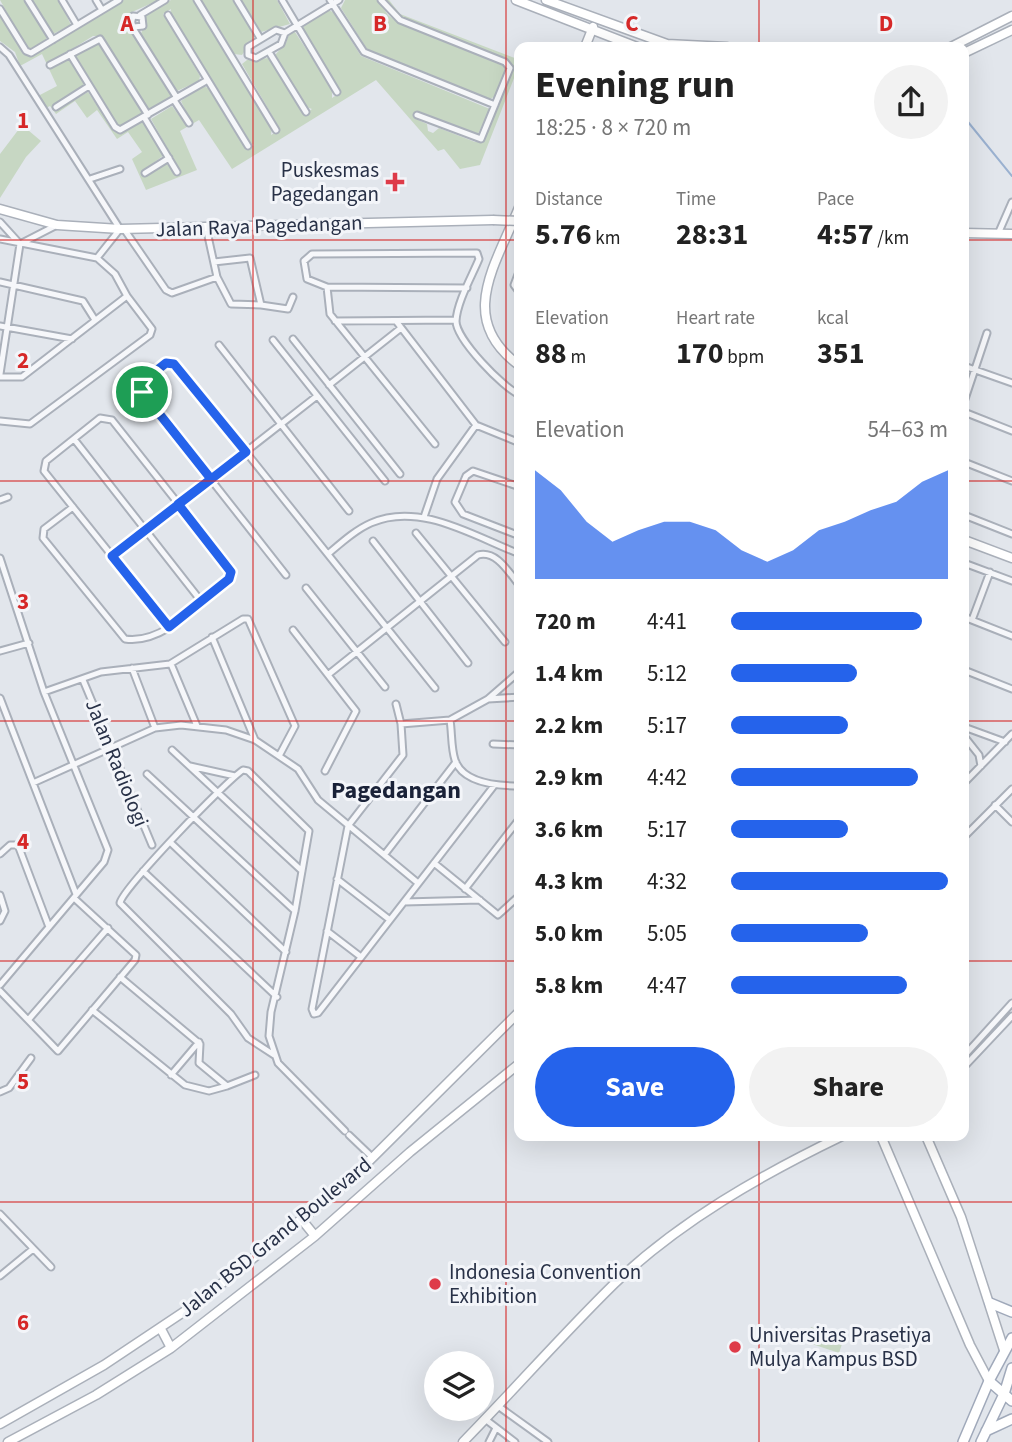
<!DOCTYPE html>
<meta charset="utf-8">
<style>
body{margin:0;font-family:"Source Sans 3",sans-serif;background:#f2f2f2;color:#222;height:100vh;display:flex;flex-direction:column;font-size:26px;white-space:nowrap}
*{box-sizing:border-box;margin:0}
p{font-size:23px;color:#767676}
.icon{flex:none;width:38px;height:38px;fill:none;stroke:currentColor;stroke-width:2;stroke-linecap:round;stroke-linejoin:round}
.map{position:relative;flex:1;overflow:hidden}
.details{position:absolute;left:514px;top:42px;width:455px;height:1099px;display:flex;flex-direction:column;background:#fff;border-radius:14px;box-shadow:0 7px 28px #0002}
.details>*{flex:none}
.buttons{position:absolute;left:424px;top:1351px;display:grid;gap:14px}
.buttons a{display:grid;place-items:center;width:70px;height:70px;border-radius:50%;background:#fff;box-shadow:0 7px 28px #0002;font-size:35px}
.pin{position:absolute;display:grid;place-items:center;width:60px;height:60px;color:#fff;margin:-30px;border:4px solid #fff;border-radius:50%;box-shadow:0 2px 7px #0007}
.round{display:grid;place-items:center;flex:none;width:74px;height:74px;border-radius:37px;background:#f2f2f2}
.head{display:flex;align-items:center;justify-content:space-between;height:119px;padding:0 21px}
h1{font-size:38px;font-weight:700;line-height:52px}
.stats{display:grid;grid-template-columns:repeat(3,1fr);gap:10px;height:119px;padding:7px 21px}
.stats div{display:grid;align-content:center}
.stats b{font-size:30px;font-weight:700}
.stats small{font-size:19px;font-weight:400}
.stats p{font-size:19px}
.chart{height:196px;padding:14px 21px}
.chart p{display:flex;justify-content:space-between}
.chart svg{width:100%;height:126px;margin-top:7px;fill:#2563eb;opacity:.7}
.action{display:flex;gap:14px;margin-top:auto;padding:14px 21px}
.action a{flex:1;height:80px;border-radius:42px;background:#2563eb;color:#fff;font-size:28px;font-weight:700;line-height:80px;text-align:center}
.action a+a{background:#f2f2f2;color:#222}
ul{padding:0 21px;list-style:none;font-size:23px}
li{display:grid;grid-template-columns:112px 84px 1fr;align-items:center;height:52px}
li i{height:18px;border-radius:9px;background:#2563eb}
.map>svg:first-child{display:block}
</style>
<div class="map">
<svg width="1012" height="1442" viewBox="0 0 1012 1442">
<rect width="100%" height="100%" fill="#e2e6ec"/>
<!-- green -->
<path fill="#c7d7c3" d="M0,0H25L47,36L46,40L28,50Z
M32,0H59L71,25L53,34Z
M124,0H159L132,12L127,20L171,94L169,99L148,109L101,36H93L48,64L51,68L69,60L84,83L82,88L53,105L56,110L88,92L115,132H122L140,122L145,123L164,155L143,171L145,175L166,163L176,174L180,171L151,119L172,106L186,125L191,122L181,101L203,86L208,88L246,150L254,145L248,142L170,15L171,9L163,14L200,76L199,81L177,91L141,34L147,13L171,0H193L272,128L271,135L280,129L242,64L247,60L269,58L305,114L312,109L306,107L275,55L286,43L289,34L295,32L332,89V98L341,92L303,29L305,24L328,10L333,12L361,56L490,109L477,136L416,112L414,118L427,124L428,131L433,133L439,128L475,142L484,140L513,66L507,59L401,17L385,0H389L400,14L520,60V63L480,165L460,169L444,149L438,151L376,80L232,169L199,120L180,131L197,170L146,190L132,159L142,152L128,132L117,139L97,110L87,118L75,101L56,114L50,106L46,108L38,96L57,86L42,54L20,66L15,52L0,41V15L23,52L30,56Z
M201,0H234L255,36L242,55L234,54Z
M240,0H277L290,24L261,32Z
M345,0H378L388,15L400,24L504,65L506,71L496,96L490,99L367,49L341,8Z
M99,41L141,109V114L121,127L118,126L76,56Z
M22,125L41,141L26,157L0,198V154Z
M811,1327L844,1338L839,1353L806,1342Z"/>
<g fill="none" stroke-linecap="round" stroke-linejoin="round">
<!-- stream -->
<path stroke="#9ab1d0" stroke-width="2" d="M964,117L1012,176"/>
<!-- street casing -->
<g stroke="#aab0ba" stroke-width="9">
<path id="street" d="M28,0L53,40
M62,0L77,25
M96,0L102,10
M197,0L276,130
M237,0L260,38
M282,0L337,92
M330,0L364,52L495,105
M381,0L400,20L505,62L510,68L481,139L417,115
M0,9L26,51L31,53L119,0
M140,15L165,0
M168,15L248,146
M134,27L143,26L142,17L133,16L131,25L177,98
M285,33L281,44L256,58L248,55V47L276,30L285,33L339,0
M0,47L9,55L120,229L97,258
M269,52L306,112
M70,54L115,127L120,130L206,81
M50,65L100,39L148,115
M174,100L189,123
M56,107L89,86
M144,117L177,172
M145,173L169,158
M90,179L120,169
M0,222L20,244
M124,229L166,290L172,293L217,277L206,227
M998,234L1012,202
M0,239L97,258L115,274L127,296L22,377H0
M20,244L57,225
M214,262L250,258L261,305L288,309L293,297
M520,269L514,285L520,293
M217,277L231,304L261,305
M0,282L83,301L95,320
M327,287L330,314L435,444
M467,288L327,287L307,279L304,261L312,254L477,253L479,259C472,276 457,302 456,321C456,339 503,388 520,395
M335,321L456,320
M396,321L476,425L520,443
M0,326L72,339
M293,339L400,474
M273,340L385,481
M219,345L349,511
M964,366L1012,383
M0,374L20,244
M329,385L401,328
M964,402L987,333
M964,412L1012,431
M0,421L30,424L150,335L152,329L127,296
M74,439L201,601
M964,462L1012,481
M520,487L473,471L466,476L455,502L463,514L520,536
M0,500L8,497
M73,507L44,529L43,538L125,639C164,645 201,601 229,579L230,569L112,420L100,418L46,461L44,471L169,627
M964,515L1012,534
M424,517L437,479L476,425
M416,533L505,642
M373,541L468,663
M328,554C341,543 355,530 371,523C420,501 475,537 520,554
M112,556L317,396
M0,558L44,692L108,850L104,862L0,985
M964,563L1012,581
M286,575L142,392L141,383L166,363L177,366L435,688
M306,588L385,687
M964,617L1012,636
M972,620L990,572
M293,630L356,711L325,771
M212,637L255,740
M0,651L29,643
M171,664L197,726
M132,668L155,728
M964,670L1012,689
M329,674L478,555C497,550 509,573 520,586
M83,680L152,845
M44,692L101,672L170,664L243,619H248L295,726L279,756
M0,698L76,894
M488,699L520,697
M396,704L401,724L403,755L348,826L312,1009L314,1014L318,1013L493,787
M450,720C452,732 451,748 455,760C463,784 499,786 520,786
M401,724L450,720L488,699L520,671
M964,727L1005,742
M964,736L979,755L981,766
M493,744L520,745
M172,750L302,871
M190,766L235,776
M147,774L295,911
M33,783L155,728L181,725L226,730L255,740L298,769L318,800L418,883
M964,783L1012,734
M995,805L1012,822
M964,837L1012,789
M171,843L286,952
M0,854L10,845H18L49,927
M385,854L456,762
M434,863L498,915L520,895
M143,871L277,997
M337,879L390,920
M465,889L520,818
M0,895L5,911L0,921
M404,902L480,900
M327,931L361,957
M0,991L58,1051L135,960L136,955L74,898
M92,1010L185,1085L209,1091L227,1086L199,1063L200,1044L120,977
M29,1019L108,928
M274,1055L248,1038L231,1014L120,903C122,889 227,780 243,770L248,771L309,831L295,911L271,1012L269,1036L278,1063L345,1131
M964,1056L1012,1003
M964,1067L1012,1016
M171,1075L199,1042
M227,1086L255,1075
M0,1092L9,1088L31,1058
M349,1135L372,1157
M0,1214L51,1267
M0,1276L33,1249
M498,1406L548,1442
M485,1419L515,1442
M489,1442L496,1428"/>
</g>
<!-- secondary casing -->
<g stroke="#aab0ba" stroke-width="11">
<path id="secondary" d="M516,0L637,47
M546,0L667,44L727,47
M585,47L593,27
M951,47L1012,16
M964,53L1012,30
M520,205C496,265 455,319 520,366
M0,209L57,225L120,229L493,220
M964,233L1012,234
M964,540L1012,558
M881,1136L970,1345L989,1381
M926,1136L961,1217L1004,1350
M302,1220L315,1236
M161,1329L171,1348
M0,1424L104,1365L200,1301L350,1180L520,1011
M8,1442L96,1395L171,1348L315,1236L410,1152L520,1063
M463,1442C514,1390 562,1335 614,1284C680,1221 761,1175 842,1136"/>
</g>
<!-- primary casing -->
<g stroke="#a0a9ba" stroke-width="12">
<path id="primary" d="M990,1303L1012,1312
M989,1381L1012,1401
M986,1431L1012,1419
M963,1442L989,1381L1012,1338
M981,1442L1004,1394L1012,1368"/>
</g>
<!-- street -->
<use href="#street" stroke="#f6f7fa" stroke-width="5"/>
<!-- secondary -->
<use href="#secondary" stroke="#fff" stroke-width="8"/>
<!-- primary -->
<use href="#primary" stroke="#fff" stroke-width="9"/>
<!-- secondary-bridge casing -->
<g stroke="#aab0ba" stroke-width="11" stroke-linecap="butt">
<path id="secondary-bridge" d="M493,220L520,221"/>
</g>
<!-- secondary-bridge -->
<use href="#secondary-bridge" stroke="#fff" stroke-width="8"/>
</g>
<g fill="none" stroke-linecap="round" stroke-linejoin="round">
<!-- route casing -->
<g stroke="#fff" stroke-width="14">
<path id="route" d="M142,392L211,479L178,504L231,572L229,579L169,627L112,556C157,521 201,487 246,452L174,364L166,363L141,383L142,392"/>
</g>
<!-- route -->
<use href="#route" stroke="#2563eb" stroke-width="9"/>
</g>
<!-- grid -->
<path fill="none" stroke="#d62828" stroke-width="2" stroke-opacity="0.55" d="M253,0V1442M506,0V1442M759,0V47M0,240H520M964,240H1012M0,481H520M964,481H1012M0,721H520M964,721H1012M0,961H520M964,961H1012M759,1136V1442M0,1202H1012"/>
<!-- markers -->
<g fill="#de3b49" stroke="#f3f5f9" stroke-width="2.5">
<path d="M391.5 171.5h7v7h7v7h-7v7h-7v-7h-7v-7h7z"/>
<circle cx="435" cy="1284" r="7"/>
<circle cx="735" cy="1347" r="7"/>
</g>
<g text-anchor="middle" stroke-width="6" stroke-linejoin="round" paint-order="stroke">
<!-- poi labels -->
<g font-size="21" fill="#283147" stroke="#f3f5f9" text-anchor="start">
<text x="379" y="177" text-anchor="end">Puskesmas<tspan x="379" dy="24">Pagedangan</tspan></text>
<text x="449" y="1279">Indonesia Convention<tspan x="449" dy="24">Exhibition</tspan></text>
<text x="749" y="1342">Universitas Prasetiya<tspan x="749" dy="24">Mulya Kampus BSD</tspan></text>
</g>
<!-- street labels -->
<g font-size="21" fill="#283147" stroke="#f3f5f9">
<text transform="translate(259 226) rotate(-2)" y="7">Jalan Raya Pagedangan</text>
<text transform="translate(117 763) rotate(68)" y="7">Jalan Radiologi</text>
<text transform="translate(275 1237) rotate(-39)" y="7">Jalan BSD Grand Boulevard</text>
</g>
<!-- quarter labels -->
<g font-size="24" font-weight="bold" fill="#1a2238" stroke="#f3f5f9">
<text x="396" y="798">Pagedangan</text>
</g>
</g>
<g font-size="23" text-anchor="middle" font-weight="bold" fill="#d62828" stroke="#f3f5f9" stroke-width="6" stroke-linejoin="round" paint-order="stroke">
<text x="127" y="31">A</text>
<text x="380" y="31">B</text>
<text x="632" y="31">C</text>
<text x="886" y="31">D</text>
<text x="23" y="128">1</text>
<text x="23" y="368">2</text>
<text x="23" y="609">3</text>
<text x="23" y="849">4</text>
<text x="23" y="1089">5</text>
<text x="23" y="1330">6</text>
</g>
</svg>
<div class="buttons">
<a><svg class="icon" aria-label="layers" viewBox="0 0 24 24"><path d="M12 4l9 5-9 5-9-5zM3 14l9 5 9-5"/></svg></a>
</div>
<div class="pin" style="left:142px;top:392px;background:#1e9e55"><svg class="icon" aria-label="arrive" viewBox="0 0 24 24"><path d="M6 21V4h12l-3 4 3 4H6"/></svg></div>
<section class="details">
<div class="head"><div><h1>Evening run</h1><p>18:25 · 8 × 720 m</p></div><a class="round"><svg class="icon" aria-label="share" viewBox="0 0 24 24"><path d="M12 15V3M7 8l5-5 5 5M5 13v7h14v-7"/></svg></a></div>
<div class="stats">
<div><p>Distance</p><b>5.76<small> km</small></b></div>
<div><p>Time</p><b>28:31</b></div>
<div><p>Pace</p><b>4:57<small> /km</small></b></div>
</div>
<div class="stats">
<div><p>Elevation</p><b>88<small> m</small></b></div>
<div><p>Heart rate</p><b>170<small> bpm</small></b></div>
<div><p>kcal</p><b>351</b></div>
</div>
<div class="chart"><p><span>Elevation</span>54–63 m</p>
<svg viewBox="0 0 160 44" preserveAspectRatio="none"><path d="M0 44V6L10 13L20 24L30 31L40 27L50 24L60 24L70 27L80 34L90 38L100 34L110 27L120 24L130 20L140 17L150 10L160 6V44z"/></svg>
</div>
<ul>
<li><b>720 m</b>4:41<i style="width:88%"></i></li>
<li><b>1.4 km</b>5:12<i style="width:58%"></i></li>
<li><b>2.2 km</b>5:17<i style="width:54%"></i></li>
<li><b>2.9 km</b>4:42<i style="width:86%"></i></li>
<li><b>3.6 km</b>5:17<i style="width:54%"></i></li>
<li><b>4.3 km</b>4:32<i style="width:100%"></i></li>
<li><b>5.0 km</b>5:05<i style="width:63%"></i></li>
<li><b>5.8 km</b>4:47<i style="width:81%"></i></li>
</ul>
<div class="action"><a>Save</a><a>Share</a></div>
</section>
</div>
